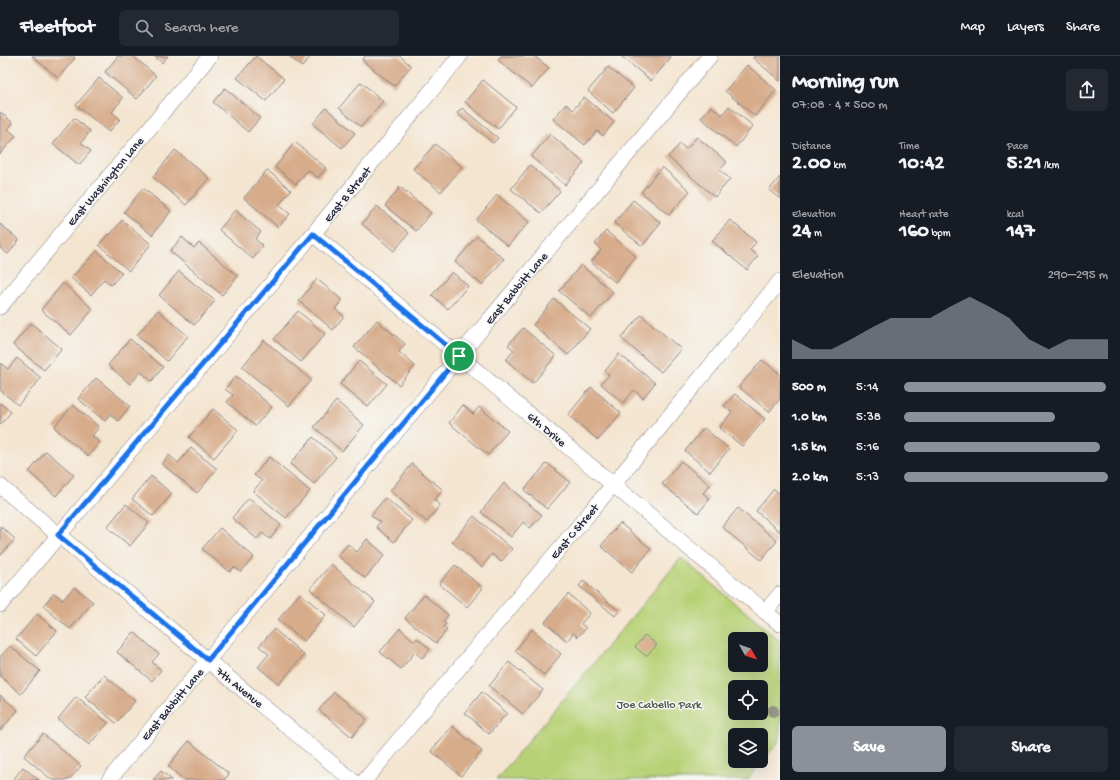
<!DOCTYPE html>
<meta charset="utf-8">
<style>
body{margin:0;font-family:"Gochi Hand",sans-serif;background:#242831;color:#f1f3f6;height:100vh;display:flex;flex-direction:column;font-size:15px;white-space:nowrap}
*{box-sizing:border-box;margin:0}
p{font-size:13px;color:#9ea1a6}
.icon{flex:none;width:22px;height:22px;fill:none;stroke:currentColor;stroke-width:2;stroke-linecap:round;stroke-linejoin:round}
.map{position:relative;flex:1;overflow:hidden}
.details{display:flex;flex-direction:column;background:#171b24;width:340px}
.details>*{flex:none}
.needle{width:26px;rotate:130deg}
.buttons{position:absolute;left:728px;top:576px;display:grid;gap:8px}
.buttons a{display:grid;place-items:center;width:40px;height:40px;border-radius:6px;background:#171b24;box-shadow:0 4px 16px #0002;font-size:20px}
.pin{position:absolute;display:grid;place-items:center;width:34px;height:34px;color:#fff;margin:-17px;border:2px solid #fff;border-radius:50%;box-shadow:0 1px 4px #0007}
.round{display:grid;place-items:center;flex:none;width:42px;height:42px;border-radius:6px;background:#242831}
.summary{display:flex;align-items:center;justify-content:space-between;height:68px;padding:0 12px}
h1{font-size:22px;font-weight:700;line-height:30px}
.stats{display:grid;grid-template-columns:repeat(3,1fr);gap:6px;height:68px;padding:4px 12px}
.stats div{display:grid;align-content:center}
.stats b{font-size:20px;font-weight:700}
.stats small{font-size:11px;font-weight:400}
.stats p{font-size:11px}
.chart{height:112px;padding:8px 12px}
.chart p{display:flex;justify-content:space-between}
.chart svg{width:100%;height:72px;margin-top:4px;fill:#8c9099;opacity:.7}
.button{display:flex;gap:8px;margin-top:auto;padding:8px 12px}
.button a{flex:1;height:46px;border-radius:6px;background:#8c9099;color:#fff;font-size:16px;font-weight:700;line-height:46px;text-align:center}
.button a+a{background:#242831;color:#f1f3f6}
ul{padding:0 12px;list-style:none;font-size:13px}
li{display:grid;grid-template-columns:64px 48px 1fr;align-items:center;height:30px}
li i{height:10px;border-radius:5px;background:#8c9099}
header{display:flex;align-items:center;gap:24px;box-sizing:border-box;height:56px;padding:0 20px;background:#171b24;border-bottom:1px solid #363941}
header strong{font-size:19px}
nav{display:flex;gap:22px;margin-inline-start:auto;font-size:14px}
.search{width:280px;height:36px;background:#242831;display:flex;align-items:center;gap:10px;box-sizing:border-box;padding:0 14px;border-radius:6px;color:#9ea1a6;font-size:15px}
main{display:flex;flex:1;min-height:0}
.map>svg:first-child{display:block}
</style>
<header>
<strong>Fleetfoot</strong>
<div class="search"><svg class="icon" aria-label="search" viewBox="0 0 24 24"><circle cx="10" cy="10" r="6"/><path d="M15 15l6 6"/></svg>Search here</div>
<nav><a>Map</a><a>Layers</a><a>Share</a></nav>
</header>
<main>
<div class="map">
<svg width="780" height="724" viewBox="0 0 780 724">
<rect width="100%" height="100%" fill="#f6f6f2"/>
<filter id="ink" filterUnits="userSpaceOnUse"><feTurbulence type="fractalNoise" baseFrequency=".025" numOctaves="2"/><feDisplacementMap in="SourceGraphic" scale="8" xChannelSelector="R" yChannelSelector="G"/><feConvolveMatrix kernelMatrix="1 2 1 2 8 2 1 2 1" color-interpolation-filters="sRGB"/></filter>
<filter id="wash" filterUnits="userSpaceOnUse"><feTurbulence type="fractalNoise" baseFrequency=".012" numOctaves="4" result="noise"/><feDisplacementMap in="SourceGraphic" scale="16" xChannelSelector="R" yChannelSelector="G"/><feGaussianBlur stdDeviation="0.9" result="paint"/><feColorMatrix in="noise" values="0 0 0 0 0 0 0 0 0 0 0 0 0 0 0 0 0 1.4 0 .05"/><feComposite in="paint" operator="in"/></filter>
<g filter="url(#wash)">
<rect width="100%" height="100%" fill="#f4e5d0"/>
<!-- green -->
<path fill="#b8d176" stroke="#6d7a58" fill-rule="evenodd" d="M681,502L780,585V684L747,724H496ZM735,583H761V609H735ZM735,631H761V657H735ZM735,679H761V705H735Z"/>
<g id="blocks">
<!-- building -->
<path fill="#d7ac8b" d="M32,0H73L75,2L58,22Z
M118,0H133L156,20L137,43L105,16Z
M154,0H168L162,7Z
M256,0L284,23L266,45L237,22Z
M289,0H311L302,11Z
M365,0H400L411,10L394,30L362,4Z
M501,0H534L549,12L532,32L498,4Z
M621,0H669L671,1L651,25Z
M754,0H780V25L753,2Z
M747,9L776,34L755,60L725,35Z
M608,11L634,32L613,57L588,35Z
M99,22L123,42L112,56L120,63L109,76L76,49Z
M483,24L516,51L498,73L465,46Z
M361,26L383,45L361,71L339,52Z
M225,32L260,62L248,76L213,46Z
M584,41L614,66L603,80L597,75L585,89L553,63L566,48L573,54Z
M711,50L722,59L729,50L753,70L736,91L701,62Z
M326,52L355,77L342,92L313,68Z
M462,52L498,82L493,87L457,57Z
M0,56L13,67L8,73L16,80L0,98Z
M74,62L90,75L81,87L91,95L79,109L53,88Z
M550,78L584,107L565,129L531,101Z
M697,81L727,106L720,114L730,123L715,141L668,101L680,88L686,93Z
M295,86L326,112L318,122L308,114L296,128L275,111Z
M435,88L462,111L441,136L413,113Z
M175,94L209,122L186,149L153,121Z
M530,109L560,135L541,157L511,133Z
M662,111L690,135L669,159L641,136Z
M267,114L291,134L279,149L290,158L278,171L244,142Z
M780,121V143L769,134Z
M400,131L431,157L416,175L385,150Z
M143,132L171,155L152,179L124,156Z
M497,139L529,166L508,190L476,164Z
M633,144L661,167L642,190L614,167Z
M377,150L409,177L394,195L362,168Z
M235,154L261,176L255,183L263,190L253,203L219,174Z
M122,164L151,188L129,215L99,189L108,178L110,179Z
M730,164L756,186L750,194L758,200L747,214L712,185Z
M0,168L19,184L8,198L0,192Z
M606,175L636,200L615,226L591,206L601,194L595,188Z
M477,180L504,203L482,229L455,206Z
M182,181L194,192L199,187L238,220L222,239L170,195Z
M97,195L122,217L111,229L104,223L91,239L71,222Z
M581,209L613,236L591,262L559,235Z
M179,215L215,245L194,269L159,239Z
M452,216L468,230L448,253L432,239Z
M317,223L342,244L335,253L344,260L333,274L299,245Z
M63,227L93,253L71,279L41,254Z
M554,243L590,273L568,299L533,269Z
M158,254L188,280L167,305L137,279Z
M298,255L325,278L301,306L274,283Z
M641,259L681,293L661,316L621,282Z
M377,264L405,288L399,296L415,310L399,329L354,291Z
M31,267L62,293L44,314L13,289Z
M523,272L556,300L533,327L506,304L514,294L508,289Z
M130,283L163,311L152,325L141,316L130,328L108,309Z
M264,284L311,324L289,350L242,311Z
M619,298L655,327L643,342L634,334L623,347L601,328L609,319L605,315Z
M17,302L41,322L18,349L0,334V307L8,313Z
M762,304L780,318V343L769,356L739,331Z
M359,305L387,328L368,351L340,328Z
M236,320L272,351L255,370L227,346L233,339L225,333Z
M96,322L130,350L118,365L110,358L105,365L78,343Z
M591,331L621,357L598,384L568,359Z
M735,338L765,363L742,390L719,372L732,356L724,350Z
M336,345L364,369L342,395L314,371Z
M0,347L11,356L0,369Z
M73,349L99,371L92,380L100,386L88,400L54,371Z
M463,349L473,358L479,351L508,375L488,399L449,367Z
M213,353L238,374L214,402L189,381Z
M704,372L729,393L710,416L685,395Z
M313,381L336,401L314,428L290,408Z
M191,392L217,413L197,437L162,408L169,399L178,407Z
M46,395L74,419L56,440L29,416Z
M269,401L310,435L286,462L253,435L262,425L254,419Z
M681,405L710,429L703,437L710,443L698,457L662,428Z
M547,407L570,426L547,453L524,434Z
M412,408L443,434L434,444L440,449L427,466L390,435Z
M151,420L172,438L153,460L132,443Z
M504,427L542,459L530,472L523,466L511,481L481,456Z
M774,433L780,438V476L756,455Z
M249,442L281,469L270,483L262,477L257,483L232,462Z
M385,442L412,464L394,486L376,471L380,466L371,459Z
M126,448L149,467L130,490L107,471Z
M738,452L777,485L761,504L722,471Z
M474,460L512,493L501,506L492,498L482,511L452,486Z
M620,467L651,493L632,516L601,490Z
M0,470L15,483L0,500Z
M220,472L254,501L241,516L234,511L230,516L202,493Z
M367,483L385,499L365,522L338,500L348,488L357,496Z
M331,508L375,546L354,571L310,533Z
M455,509L483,532L467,551L439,528Z
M583,525L619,555L615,560L579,530Z
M74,531L93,546L70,573L43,550L54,537L63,544Z
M300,537L326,559L304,585L278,564Z
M568,538L590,557L581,568L586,572L578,581L573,577L567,585L545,566Z
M424,539L448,559L443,566L446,568L443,571L447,574L436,587L405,562Z
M37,558L57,575L36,600L16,583Z
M400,572L414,585L417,582L430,593L422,602L415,596L401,613L380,596Z
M274,573L304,599L279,628L258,611L269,598L259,590Z
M532,573L561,598L544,619L515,595Z
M134,576L159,598L152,606L161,614L152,625L117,596Z
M645,579L657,589L646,600L635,591Z
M10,590L40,615L21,638L0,620V601Z
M509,606L543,634L523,658L489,630Z
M104,619L135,645L116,667L85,641Z
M334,636L367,663L352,681L319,654Z
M482,636L507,657L489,678L465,657Z
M0,639L18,654L0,675Z
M76,641L108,667L89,689L58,663Z
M452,670L482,695L461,720L431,695Z
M43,678L81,710L69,724H52L24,700Z
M189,685L229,718L224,724H184L168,710Z
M23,711L39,724H13Z
M161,715L172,724H153Z"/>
</g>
</g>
<g filter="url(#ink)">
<use href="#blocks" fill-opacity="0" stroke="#8b8486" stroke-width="1"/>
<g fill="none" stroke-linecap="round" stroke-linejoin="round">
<!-- minor casing -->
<g stroke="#8b8486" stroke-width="16">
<path id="minor" d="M313,178L780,568
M0,251L210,0
M0,430L224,618L352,724
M0,549L313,178L460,0
M765,556L780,538
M109,724L459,300L710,0
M365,724L613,429L780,225"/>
</g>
<!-- minor -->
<use href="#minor" stroke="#fff" stroke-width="15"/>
</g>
<!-- trees -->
<circle fill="#999788" cx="773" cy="655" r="6"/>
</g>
<g fill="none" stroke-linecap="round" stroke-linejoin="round" filter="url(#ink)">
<!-- route casing -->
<g stroke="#fff" stroke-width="8">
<path id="route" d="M313,178L459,300L208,604L58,479Z"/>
</g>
<!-- route -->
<use href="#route" stroke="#1a73e8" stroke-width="5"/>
</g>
<g text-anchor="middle" stroke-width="3" stroke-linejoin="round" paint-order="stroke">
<!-- street labels -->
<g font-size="12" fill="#22223b" stroke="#f6f6f2">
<text transform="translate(105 125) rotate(-50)" y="4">East Washington Lane</text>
<text transform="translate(347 138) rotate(-51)" y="4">East B Street</text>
<text transform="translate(516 232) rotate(-50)" y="4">East Babbitt Lane</text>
<text transform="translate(547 373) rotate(40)" y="4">6th Drive</text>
<text transform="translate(574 475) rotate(-50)" y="4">East C Street</text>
<text transform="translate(240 631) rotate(39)" y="4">7th Avenue</text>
<text transform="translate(172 648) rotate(-50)" y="4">East Babbitt Lane</text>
</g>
<!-- park labels -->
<g font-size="12" fill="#4f574d" stroke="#f6f6f2">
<text x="659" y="652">Joe Cabello Park</text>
</g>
</g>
</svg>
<div class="buttons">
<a><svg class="needle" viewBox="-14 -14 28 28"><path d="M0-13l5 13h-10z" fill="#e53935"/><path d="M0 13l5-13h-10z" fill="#9ea1a6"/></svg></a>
<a><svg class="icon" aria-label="locate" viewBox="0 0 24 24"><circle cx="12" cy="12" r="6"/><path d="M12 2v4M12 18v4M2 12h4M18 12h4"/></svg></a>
<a><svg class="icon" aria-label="layers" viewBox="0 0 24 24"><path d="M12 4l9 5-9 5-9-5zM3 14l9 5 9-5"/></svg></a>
</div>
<div class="pin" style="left:459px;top:300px;background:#1e9e55"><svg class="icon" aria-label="arrive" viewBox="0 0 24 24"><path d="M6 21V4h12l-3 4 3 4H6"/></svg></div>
</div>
<section class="details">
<div class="summary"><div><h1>Morning run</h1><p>07:08 · 4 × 500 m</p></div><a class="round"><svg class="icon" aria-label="share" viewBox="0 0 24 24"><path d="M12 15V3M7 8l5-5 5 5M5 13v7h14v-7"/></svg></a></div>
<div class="stats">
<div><p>Distance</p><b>2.00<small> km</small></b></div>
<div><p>Time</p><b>10:42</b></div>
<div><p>Pace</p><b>5:21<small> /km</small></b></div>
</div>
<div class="stats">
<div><p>Elevation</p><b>24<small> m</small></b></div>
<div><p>Heart rate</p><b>160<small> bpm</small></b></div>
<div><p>kcal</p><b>147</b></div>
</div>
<div class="chart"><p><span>Elevation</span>290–295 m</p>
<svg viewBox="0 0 160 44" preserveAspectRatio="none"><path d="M0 44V32L10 38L20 38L30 32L40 25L50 19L60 19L70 19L80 12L90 6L100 12L110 19L120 32L130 38L140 32L150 32L160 32V44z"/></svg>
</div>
<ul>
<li><b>500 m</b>5:14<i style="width:99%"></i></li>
<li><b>1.0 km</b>5:38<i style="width:74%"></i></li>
<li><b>1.5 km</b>5:16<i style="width:96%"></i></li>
<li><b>2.0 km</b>5:13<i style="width:100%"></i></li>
</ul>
<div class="button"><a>Save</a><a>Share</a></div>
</section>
</main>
